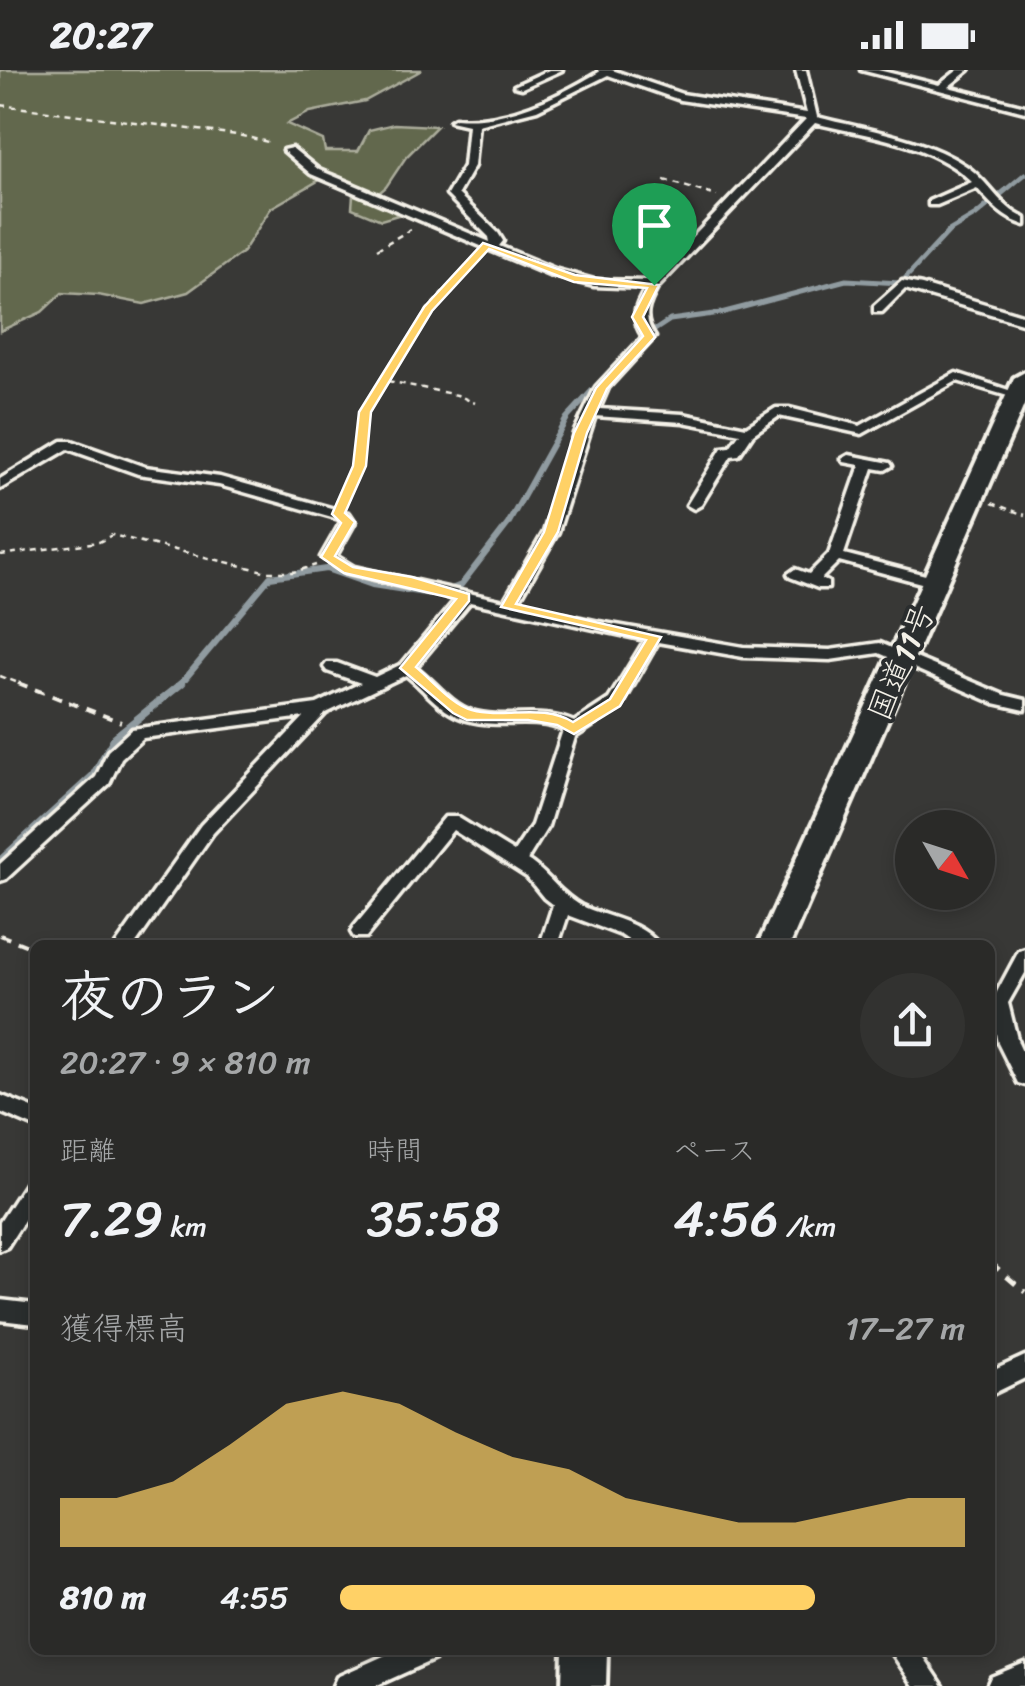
<!DOCTYPE html>
<html lang="ja">
<meta charset="utf-8">
<style>
body{margin:0;font-family:Sriracha,"Klee One",sans-serif;background:#323230;color:#f1f3f6;height:100vh;display:flex;flex-direction:column;font-size:38px;white-space:nowrap}
*{box-sizing:border-box;margin:0}
p{font-size:32px;color:#a5a7a8}
.icon{flex:none;width:55px;height:55px;fill:none;stroke:currentColor;stroke-width:2;stroke-linecap:round;stroke-linejoin:round}
.map{position:relative;flex:1;overflow:hidden}
.details{position:absolute;left:30px;top:870px;width:965px;height:715px;display:flex;flex-direction:column;background:#2a2a28;border-radius:15px;box-shadow:0 5px 15px #0003,0 0 0 2px #464645}
.details>*{flex:none}
.needle{width:65px;rotate:129deg}
.fabs{position:absolute;left:895px;top:740px;display:grid;gap:20px}
.fabs a{display:grid;place-items:center;width:100px;height:100px;border-radius:50%;background:#2a2a28;box-shadow:0 5px 15px #0003,0 0 0 2px #464645;font-size:50px}
.pin{position:absolute;display:grid;place-items:center;width:85px;height:85px;color:#fff;margin:-102px -42px;border-radius:50% 50% 50% 0;rotate:-45deg;box-shadow:0 0 10px #0007}
.pin .icon{rotate:45deg}
.round{display:grid;place-items:center;flex:none;width:105px;height:105px;border-radius:52px;background:#323230}
.summary{display:flex;align-items:center;justify-content:space-between;height:170px;padding:0 30px}
h1{font-size:55px;font-weight:600;line-height:75px}
.metrics{display:grid;grid-template-columns:repeat(3,1fr);gap:15px;height:170px;padding:10px 30px}
.metrics div{display:grid;align-content:center}
.metrics b{font-size:50px;font-weight:600}
.metrics small{font-size:28px;font-weight:400}
.metrics p{font-size:28px}
.chart{height:280px;padding:20px 30px}
.chart p{display:flex;justify-content:space-between}
.chart svg{width:100%;height:180px;margin-top:10px;fill:#ffd166;opacity:.7}
ul{padding:0 30px;list-style:none;font-size:32px}
li{display:grid;grid-template-columns:160px 120px 1fr;align-items:center;height:75px}
li i{height:25px;border-radius:12px;background:#ffd166}
.status{display:flex;justify-content:space-between;align-items:center;height:70px;padding:0 50px;background:#2a2a28;direction:ltr}
.status svg{height:28px;fill:currentColor}
.map>svg:first-child{display:block}
</style>
<div class="status"><b>20:27</b><svg viewBox="0 0 49 12"><path d="M0 12V9h3v3zM5 12V6h3v6zM10 12V3h3v9zM15 12V0h3v12zM26 1h20v11H26zM47 4h2v5h-2z"/></svg></div>
<div class="map">
<svg width="1025" height="1616" viewBox="0 0 1025 1616">
<rect width="100%" height="100%" fill="#383836"/>
<filter id="ink" filterUnits="userSpaceOnUse"><feTurbulence type="fractalNoise" baseFrequency=".01" numOctaves="2"/><feDisplacementMap in="SourceGraphic" scale="20" xChannelSelector="R" yChannelSelector="G"/><feConvolveMatrix kernelMatrix="1 2 1 2 8 2 1 2 1" color-interpolation-filters="sRGB"/></filter>
<g filter="url(#ink)">
<!-- green -->
<path fill="#62684e" stroke="#abac9b" stroke-width="2.5" d="M0,0H422L365,31L310,42L287,54L323,70L325,81H358L369,60L394,54L437,56L406,87L386,117L373,128L398,145L381,150L352,138L354,112L332,103L271,138L243,182L188,222L144,234L98,225L62,223L42,242L0,261Z"/>
<g fill="none" stroke-linecap="round" stroke-linejoin="round">
<!-- stream-far2 -->
<path stroke="#909ba0" stroke-width="5" d="M638,271L670,250L721,243L846,210L901,213L949,161L976,145L1025,104"/>
<!-- stream-far1 -->
<path stroke="#909ba0" stroke-width="6" d="M180,615L270,507L326,499L372,515L437,525L461,515L508,454L567,348L641,268"/>
<!-- stream -->
<path stroke="#909ba0" stroke-width="8" d="M0,791L93,706L115,667L182,613"/>
<!-- minor casing -->
<g stroke="#f4f1e8" stroke-width="7">
<path id="minor" d="M549,0H562L522,18L514,16Z
M598,0H612L682,24L807,43L796,0H806L817,47C866,60 923,67 966,96C989,111 999,137 1025,148V155C1003,148 992,135 977,118L937,135H929V131L972,112C933,73 867,66 815,53L658,217C647,236 642,248 655,267L608,318L599,339L683,344L746,357L776,338H789L860,356L956,303L1024,325L1018,329L957,311L862,364L779,346L753,364L739,385L731,386L701,435L694,439L687,435L722,378L730,377L740,363L683,352L595,346L558,462L517,534L599,552L743,577L830,580L880,573L1004,625L1025,630V640L994,633L879,583L830,590L743,587L658,572L621,637L575,667L548,756L527,790C547,802 559,824 582,836C607,848 641,851 659,875H636L621,865L568,845L558,875H540L553,835L544,828L527,807L453,760L366,867H354L351,862L354,857L445,747H457L514,782L532,755L563,660C531,646 494,661 461,648C439,640 424,619 406,605L326,643L213,763L135,875H116L201,755L304,647L143,668L121,688L109,714L6,809L0,811V794L96,707L108,681L132,659L317,634L361,613L327,601L324,597L327,593H337L375,607L402,594L456,529L344,503L321,487L341,452L339,449L219,415L138,404L68,379L0,419V409L62,371H72L145,397L220,407L349,443L355,452L336,486L354,497L504,531L544,462L574,363L596,317L643,267C630,248 635,236 646,218L594,216L549,205L311,104L283,80L292,78L319,100L490,172L489,167L447,125L464,96L468,55L450,51L455,48C506,53 557,27 599,2ZM608,5L680,30L806,49L651,211L594,210L557,200L499,176L503,171L498,163L458,124L474,96L478,55L537,40ZM470,532L645,570L609,629L574,652C541,637 506,651 472,641C450,634 434,610 416,597Z
M861,0H878L939,15L958,0H969L948,17L1025,36V42Z
M902,211L922,215L1025,246V254L905,219L882,242H874V236Z
M849,385L890,393L892,396L885,400L873,398L844,484L941,509V515L936,517L839,491L821,509L828,512V518H818L790,507L788,504L795,499L809,504L829,484L860,395L844,392L842,389Z
M1025,879V903L1008,933L1018,973L1025,988V1015L1018,1013L998,973L990,935L1019,881Z
M0,1025L35,1039V1057L0,1042Z
M35,1106V1133L7,1177L0,1180V1152L28,1109Z
M0,1230L35,1234V1254L0,1250Z
M1025,1286V1308L990,1325V1302Z
M397,1580H439L435,1589L375,1616H333L337,1607Z
M890,1580H919L943,1616H914Z
M1025,1593V1616H987L991,1607Z"/>
</g>
<!-- trunk casing -->
<g stroke="#f4f1e8" stroke-width="8">
<path id="trunk" d="M1025,302V333L790,875H758L1014,308Z
M563,1580H607L606,1616H562Z"/>
</g>
<!-- path-far2 -->
<path stroke="#f4f1e8" stroke-width="2.5" stroke-dasharray="6 5" stroke-linecap="butt" d="M0,35L238,65L272,73
M664,110L717,126
M377,179L411,159
M388,311L457,325L475,333
M344,431L362,386L365,343L428,239L476,186
M992,433L1025,445
M0,485L99,472L112,465L268,502H293L316,495
M0,606L24,615"/>
<!-- path-far1 -->
<path stroke="#f4f1e8" stroke-width="4" stroke-dasharray="10 8" stroke-linecap="butt" d="M18,613L121,652
M0,865L35,879"/>
<!-- path -->
<path stroke="#f4f1e8" stroke-width="5" stroke-dasharray="12 10" stroke-linecap="butt" d="M990,1192L1025,1222"/>
<!-- minor -->
<use href="#minor" fill="#2a2d2e" fill-rule="evenodd"/>
<!-- trunk -->
<use href="#trunk" fill="#2a2d2e" fill-rule="evenodd"/>
</g>
</g>
<!-- route -->
<path fill="#ffd166" stroke="#fff" stroke-width="2.5" fill-rule="evenodd" d="M483,173L575,205L659,215L643,247L655,267L607,319L587,363L558,462L516,534L661,567L620,636L574,664L557,655L528,650H467L453,643L400,598L456,529L344,503L321,487L341,453L332,444L353,396L359,342L424,237ZM489,179L574,212L647,218L632,247L643,266L596,318L574,363L544,462L501,537L646,570L610,629L573,652C542,633 505,649 472,640C452,635 432,610 416,597L469,531V524L412,507L353,497L335,486L355,452L345,443L366,396L371,342L432,241Z"/>
<g text-anchor="middle" stroke-width="8" stroke-linejoin="round" paint-order="stroke">
<!-- street labels -->
<g font-size="32" fill="#f4f1e8" stroke="#2a2d2e">
<text transform="translate(901 592) rotate(-67)" y="11">国道11号</text>
</g>
</g>
</svg>
<div class="fabs">
<a><svg class="needle" viewBox="-14 -14 28 28"><path d="M0-13l5 13h-10z" fill="#e53935"/><path d="M0 13l5-13h-10z" fill="#a5a7a8"/></svg></a>
</div>
<div class="pin" style="left:654px;top:215px;background:#1e9e55"><svg class="icon" aria-label="arrive" viewBox="0 0 24 24"><path d="M6 21V4h12l-3 4 3 4H6"/></svg></div>
<section class="details">
<div class="summary"><div><h1>夜のラン</h1><p>20:27 · 9 × 810 m</p></div><a class="round"><svg class="icon" aria-label="share" viewBox="0 0 24 24"><path d="M12 15V3M7 8l5-5 5 5M5 13v7h14v-7"/></svg></a></div>
<div class="metrics">
<div><p>距離</p><b>7.29<small> km</small></b></div>
<div><p>時間</p><b>35:58</b></div>
<div><p>ペース</p><b>4:56<small> /km</small></b></div>
</div>
<div class="chart"><p><span>獲得標高</span>17–27 m</p>
<svg viewBox="0 0 160 44" preserveAspectRatio="none"><path d="M0 44V32L10 32L20 28L30 19L40 9L50 6L60 9L70 16L80 22L90 25L100 32L110 35L120 38L130 38L140 35L150 32L160 32V44z"/></svg>
</div>
<ul>
<li><b>810 m</b>4:55<i style="width:76%"></i></li>
</ul>
</section>
</div>
